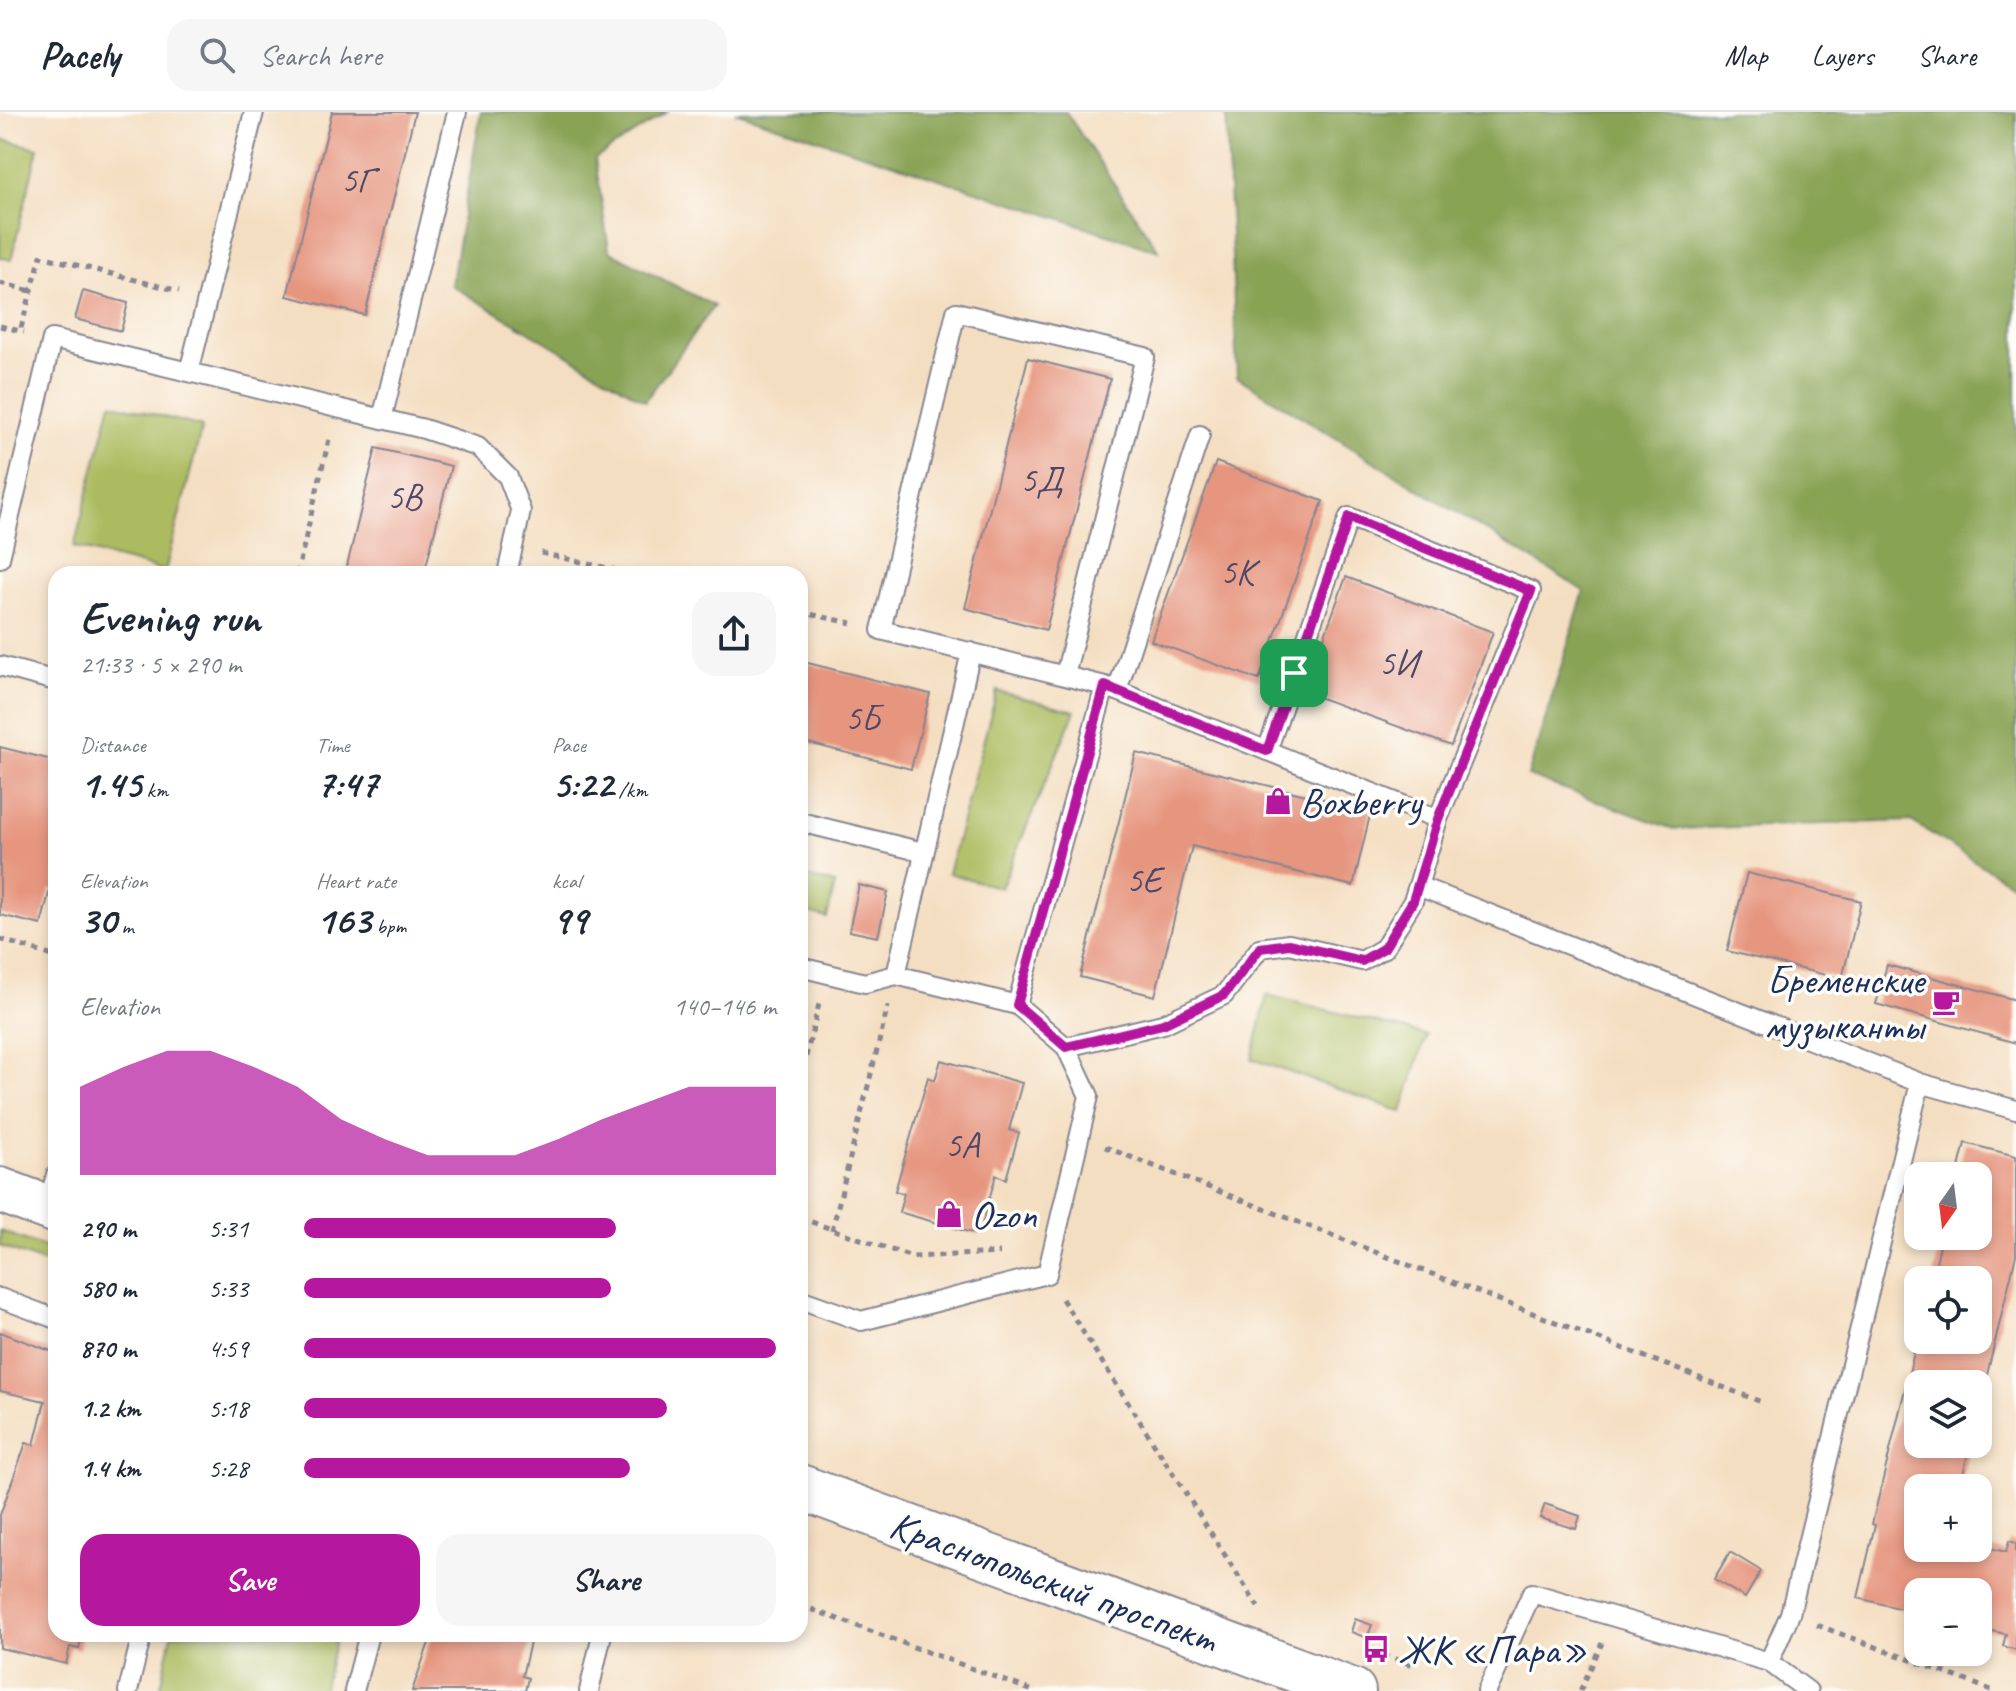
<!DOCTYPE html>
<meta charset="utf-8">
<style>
body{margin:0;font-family:Caveat,sans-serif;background:#f6f6f7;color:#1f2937;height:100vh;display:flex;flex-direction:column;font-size:30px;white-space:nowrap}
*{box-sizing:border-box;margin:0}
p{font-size:26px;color:#747a83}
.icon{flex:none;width:44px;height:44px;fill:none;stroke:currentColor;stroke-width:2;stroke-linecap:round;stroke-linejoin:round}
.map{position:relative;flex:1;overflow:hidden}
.panel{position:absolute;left:48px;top:454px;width:760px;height:1076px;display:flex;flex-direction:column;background:#fff;border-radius:24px;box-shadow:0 4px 12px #0003}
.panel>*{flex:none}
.needle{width:52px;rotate:194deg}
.tools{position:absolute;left:1904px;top:1050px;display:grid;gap:16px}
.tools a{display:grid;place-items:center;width:88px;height:88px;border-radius:16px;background:#fff;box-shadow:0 4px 12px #0003;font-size:40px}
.pin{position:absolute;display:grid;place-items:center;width:68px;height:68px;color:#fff;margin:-34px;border-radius:16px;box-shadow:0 4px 12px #0006}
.round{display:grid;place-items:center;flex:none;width:84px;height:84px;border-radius:24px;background:#f6f6f7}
.head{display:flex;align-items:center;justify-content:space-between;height:136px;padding:0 32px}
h1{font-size:44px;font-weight:700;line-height:60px}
.figures{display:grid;grid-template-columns:repeat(3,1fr);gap:12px;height:136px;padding:8px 32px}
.figures div{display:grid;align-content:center}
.figures b{font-size:40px;font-weight:700}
.figures small{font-size:22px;font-weight:400}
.figures p{font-size:22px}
.chart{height:224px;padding:16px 32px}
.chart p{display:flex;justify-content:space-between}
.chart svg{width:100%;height:144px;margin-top:8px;fill:#b5179e;opacity:.7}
.cta{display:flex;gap:16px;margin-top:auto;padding:16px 32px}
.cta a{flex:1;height:92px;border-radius:24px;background:#b5179e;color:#fff;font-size:32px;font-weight:700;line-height:92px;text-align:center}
.cta a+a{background:#f6f6f7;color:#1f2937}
ul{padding:0 32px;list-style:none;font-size:26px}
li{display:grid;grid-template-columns:128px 96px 1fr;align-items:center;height:60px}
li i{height:20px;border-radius:10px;background:#b5179e}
header{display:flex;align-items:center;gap:48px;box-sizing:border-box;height:112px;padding:0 40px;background:#fff;border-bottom:2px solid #e0e1e3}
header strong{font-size:38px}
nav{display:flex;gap:44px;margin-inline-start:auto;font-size:28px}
.search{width:560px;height:72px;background:#f6f6f7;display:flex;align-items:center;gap:20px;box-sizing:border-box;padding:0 28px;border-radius:24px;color:#747a83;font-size:30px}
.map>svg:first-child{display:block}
</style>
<header>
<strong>Pacely</strong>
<div class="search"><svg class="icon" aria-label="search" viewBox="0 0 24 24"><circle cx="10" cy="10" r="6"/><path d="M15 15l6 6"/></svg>Search here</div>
<nav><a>Map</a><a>Layers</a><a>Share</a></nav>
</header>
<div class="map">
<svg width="2016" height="1579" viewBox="0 0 2016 1579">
<rect width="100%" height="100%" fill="#fdfcf7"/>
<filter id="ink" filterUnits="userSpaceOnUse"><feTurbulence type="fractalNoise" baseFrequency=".0125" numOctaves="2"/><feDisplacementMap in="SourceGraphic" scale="16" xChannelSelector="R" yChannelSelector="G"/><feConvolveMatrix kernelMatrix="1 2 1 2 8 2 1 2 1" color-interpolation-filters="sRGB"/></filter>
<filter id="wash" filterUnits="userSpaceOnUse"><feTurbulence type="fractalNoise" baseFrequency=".006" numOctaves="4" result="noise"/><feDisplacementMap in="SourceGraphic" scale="32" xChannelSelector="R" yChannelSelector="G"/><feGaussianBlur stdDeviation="1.8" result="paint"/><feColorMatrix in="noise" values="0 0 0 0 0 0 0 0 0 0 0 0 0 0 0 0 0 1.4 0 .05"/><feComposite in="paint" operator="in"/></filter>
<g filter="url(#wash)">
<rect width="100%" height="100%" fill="#f4dec1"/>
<!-- green -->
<path fill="#acbb5e" stroke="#64755e" stroke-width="2" d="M0,27L38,36L11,148L0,145Z
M111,291L202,315L165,459L74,435Z
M997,579L1075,599L1001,776L948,761Z
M800,763L835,772L827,806L800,799Z
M1267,883L1426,923L1402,1000L1252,947Z
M0,1119L56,1139V1155L0,1134Z
M172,1522H329L335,1530L323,1579H160Z"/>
<!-- forest -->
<path fill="#89a355" stroke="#52695a" stroke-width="2" d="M481,0H667L595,47L609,139L714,194L645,289L451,173Z
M735,0H1066L1159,139Z
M1226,0H2016V775L1911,709L1673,717L1528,664L1584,479L1237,265Z"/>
<g id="blocks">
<!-- building -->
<path fill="#e6957f" d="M332,0H415L365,203L287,184Z
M83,179L128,191L121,219L75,207Z
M1028,246L1110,267L1046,518L965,496Z
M376,336L451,354L424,462H345Z
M1216,350L1323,389L1259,568L1151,529Z
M1346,465L1493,520L1451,634L1304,580Z
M800,549L930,582L911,657L800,629Z
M0,635L56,649V779L50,777L41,813L0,803Z
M1136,641L1371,699L1353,774L1192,734L1155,884L1080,865Z
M1747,761L1861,789L1842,867L1727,839Z
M859,773L888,780L878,825L849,819Z
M1887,853L2016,888V931L1876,892Z
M941,948L1022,971L1009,1018L1019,1021L1006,1067L996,1063L979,1123L899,1100L904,1082L895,1079L928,965L935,968Z
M1965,1031L2016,1044V1143L1979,1296L1978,1272H1918V1332H1970L1960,1376H1918V1436H1978V1433L2006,1440L2009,1429L2016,1431V1538L2003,1534L2006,1522L1978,1516V1480H1918V1501L1858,1486L1875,1413L1872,1412L1917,1228H1978V1168H1932L1942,1124H1978V1064H1957Z
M0,1220L56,1241V1522H82L79,1537L70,1535L66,1552L0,1536V1403L26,1331L34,1333L45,1289L0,1279Z
M1545,1392L1580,1404L1576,1417L1540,1406Z
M1730,1440L1761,1459L1745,1486L1714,1467Z
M1355,1507L1372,1513L1367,1526L1351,1520Z
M436,1522H532L522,1564L528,1566L525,1579H412L431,1525L436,1526Z"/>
</g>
</g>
<g filter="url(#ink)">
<use href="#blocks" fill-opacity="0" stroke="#888690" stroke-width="2"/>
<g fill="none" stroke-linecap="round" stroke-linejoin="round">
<!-- lane casing -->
<g stroke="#888690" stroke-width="22">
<path id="lane" d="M189,260L254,0
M382,307L457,0
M0,446L52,227L424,317L478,335L508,365L521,399L507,462
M0,554L56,569
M1065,563L1145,245L956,200L881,518L1105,574L1438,707L1418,774L1920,971
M1117,579L1200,323
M1267,639L1349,405L1531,479L1438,707
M800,710L923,740
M800,855L865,871L896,863L1017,893L1066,935L1089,984L1047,1162L861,1209L800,1187
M896,863L971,540
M1017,893L1105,574
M1066,935L1163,912L1224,883L1260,836L1289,832L1362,849L1384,836L1413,789L1418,774
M47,1095L56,1063
M0,1186L56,1207
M1769,1550L1790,1502L1920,971L2016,998
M128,1579L142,1522
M354,1579L369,1522
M589,1579L602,1522
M1487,1579L1532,1481L1769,1550L1808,1579"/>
</g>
<!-- secondary casing -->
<g stroke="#888690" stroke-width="48">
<path id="secondary" d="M0,1078L56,1099
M800,1375L1353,1579"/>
</g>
<!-- path -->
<path stroke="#888690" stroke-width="5" stroke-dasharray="6 6" stroke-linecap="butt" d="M0,171L31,179
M0,214L24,220
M21,216L41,144L179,179
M541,441L634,462
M297,462L330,323
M800,500L852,511
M0,827L56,845
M800,968L820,888
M1105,1035L1764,1291
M800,1106L912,1145L1000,1141
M832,1118L888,894
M1062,1187L1258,1495
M800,1493L1033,1579
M1817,1513L1994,1579
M1372,1538L1412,1553
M1580,1579L1602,1531"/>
<!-- lane -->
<use href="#lane" stroke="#fff" stroke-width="18"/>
<!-- secondary -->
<use href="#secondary" stroke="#fff" stroke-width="44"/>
</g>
</g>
<g fill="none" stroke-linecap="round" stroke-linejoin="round" filter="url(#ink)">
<!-- route casing -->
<g stroke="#fff" stroke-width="16">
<path id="route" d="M1349,405L1531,479L1438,707L1413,789L1384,836L1362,849L1289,832L1260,836L1224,883L1163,912L1066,935L1017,893L1105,574L1267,639Z"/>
</g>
<!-- route -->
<use href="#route" stroke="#b5179e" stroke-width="10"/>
</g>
<!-- icons -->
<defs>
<g id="shop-bare" transform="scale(2.16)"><path d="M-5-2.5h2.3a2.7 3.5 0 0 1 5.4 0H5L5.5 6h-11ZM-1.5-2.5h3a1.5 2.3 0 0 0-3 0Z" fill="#b5179e" stroke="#fdfcf7" stroke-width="2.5" paint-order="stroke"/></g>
<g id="cafe-bare" transform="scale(2.16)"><path d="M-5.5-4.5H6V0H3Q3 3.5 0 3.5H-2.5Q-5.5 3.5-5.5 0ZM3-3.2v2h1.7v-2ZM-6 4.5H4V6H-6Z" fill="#b5179e" stroke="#fdfcf7" stroke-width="2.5" paint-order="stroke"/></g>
<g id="bus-bare" transform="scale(2.16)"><path d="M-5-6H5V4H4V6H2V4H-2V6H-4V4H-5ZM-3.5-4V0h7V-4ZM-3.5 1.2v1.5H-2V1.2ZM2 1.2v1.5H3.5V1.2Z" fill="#b5179e" stroke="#fdfcf7" stroke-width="2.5" paint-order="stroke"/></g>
</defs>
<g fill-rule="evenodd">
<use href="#shop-bare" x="1278" y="689"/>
<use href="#cafe-bare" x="1946" y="890"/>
<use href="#shop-bare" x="949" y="1102"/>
<use href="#bus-bare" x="1376" y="1537"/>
</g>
<g text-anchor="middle" stroke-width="7" stroke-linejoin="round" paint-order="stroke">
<!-- number labels -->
<g font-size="36" fill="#4e4866">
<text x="357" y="80">5Г</text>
<text x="1041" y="380">5Д</text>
<text x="404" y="397">5В</text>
<text x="1237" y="472">5К</text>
<text x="1398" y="563">5И</text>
<text x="862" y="618">5Б</text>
<text x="1144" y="780">5Е</text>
<text x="962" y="1045">5А</text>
</g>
<!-- poi labels -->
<g font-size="40" fill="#1b2f5e" stroke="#fdfcf7" text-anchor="start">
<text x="1300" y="703">Boxberry</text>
<text x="1924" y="881" text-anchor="end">Бременские<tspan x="1924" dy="46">музыканты</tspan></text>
<text x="971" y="1116">Ozon</text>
<text x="1398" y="1551">ЖК «Пара»</text>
</g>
<!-- street labels -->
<g font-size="40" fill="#1b2f5e" stroke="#fdfcf7">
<text transform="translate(1054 1469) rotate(20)" y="14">Краснопольский проспект</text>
</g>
</g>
</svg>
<div class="tools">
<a><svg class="needle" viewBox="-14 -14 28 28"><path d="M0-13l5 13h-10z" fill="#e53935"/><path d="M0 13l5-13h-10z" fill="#747a83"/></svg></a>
<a><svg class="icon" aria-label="locate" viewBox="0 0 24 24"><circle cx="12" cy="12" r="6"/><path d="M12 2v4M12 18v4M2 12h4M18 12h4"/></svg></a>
<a><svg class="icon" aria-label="layers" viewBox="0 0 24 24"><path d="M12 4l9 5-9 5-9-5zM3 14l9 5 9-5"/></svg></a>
<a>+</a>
<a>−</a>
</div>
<div class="pin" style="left:1294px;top:561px;background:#1e9e55"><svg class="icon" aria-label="arrive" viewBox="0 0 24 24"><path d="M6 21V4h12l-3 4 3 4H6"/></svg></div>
<section class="panel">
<div class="head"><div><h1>Evening run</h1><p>21:33 · 5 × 290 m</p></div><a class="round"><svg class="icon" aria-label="share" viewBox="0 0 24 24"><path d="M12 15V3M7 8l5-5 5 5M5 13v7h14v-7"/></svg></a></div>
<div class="figures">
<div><p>Distance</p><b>1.45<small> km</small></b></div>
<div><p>Time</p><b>7:47</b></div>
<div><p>Pace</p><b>5:22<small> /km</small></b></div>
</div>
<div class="figures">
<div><p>Elevation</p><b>30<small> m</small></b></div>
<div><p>Heart rate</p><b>163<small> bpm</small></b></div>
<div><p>kcal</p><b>99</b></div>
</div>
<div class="chart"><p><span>Elevation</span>140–146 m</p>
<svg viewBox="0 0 160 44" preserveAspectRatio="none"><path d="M0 44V17L10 11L20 6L30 6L40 11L50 17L60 27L70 33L80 38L90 38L100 38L110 33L120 27L130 22L140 17L150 17L160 17V44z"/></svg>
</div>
<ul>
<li><b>290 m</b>5:31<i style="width:66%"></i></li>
<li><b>580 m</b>5:33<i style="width:65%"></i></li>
<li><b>870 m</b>4:59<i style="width:100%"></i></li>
<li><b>1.2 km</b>5:18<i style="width:77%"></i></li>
<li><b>1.4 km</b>5:28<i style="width:69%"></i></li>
</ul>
<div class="cta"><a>Save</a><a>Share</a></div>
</section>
</div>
